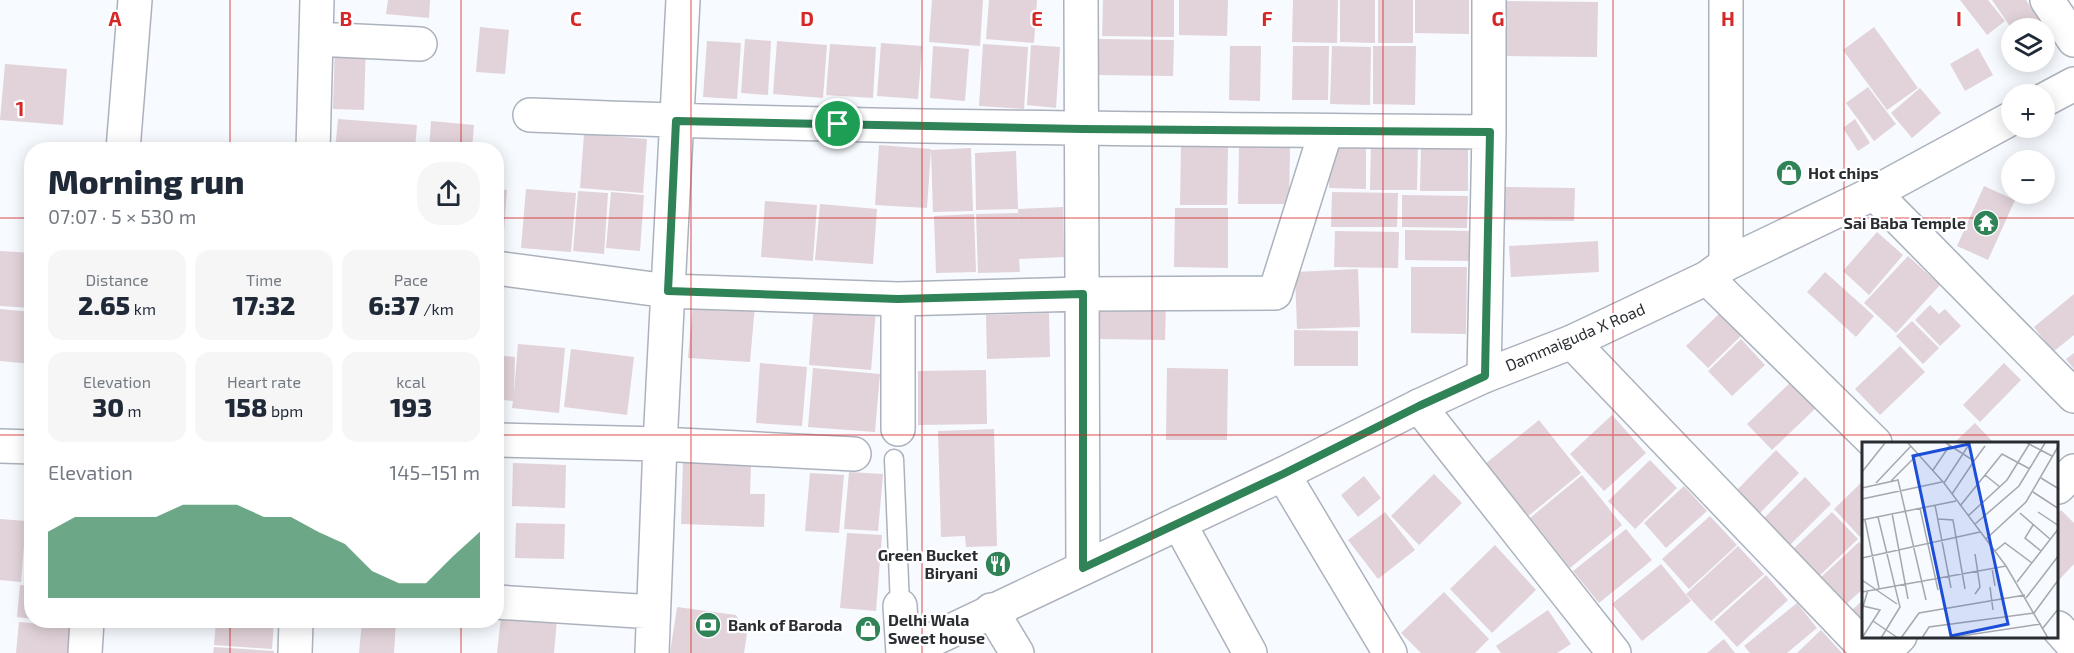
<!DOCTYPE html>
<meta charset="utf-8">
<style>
body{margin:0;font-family:"Exo 2",sans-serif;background:#f6f6f7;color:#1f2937;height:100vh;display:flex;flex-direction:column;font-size:22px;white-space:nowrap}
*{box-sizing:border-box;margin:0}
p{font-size:20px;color:#747a83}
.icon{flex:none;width:33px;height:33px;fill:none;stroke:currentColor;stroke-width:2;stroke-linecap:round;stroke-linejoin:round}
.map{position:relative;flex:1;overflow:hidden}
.details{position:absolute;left:24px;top:142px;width:480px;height:486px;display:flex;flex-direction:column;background:#fff;border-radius:24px;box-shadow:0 3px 15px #0003}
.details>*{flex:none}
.fabs{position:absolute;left:2001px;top:18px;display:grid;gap:12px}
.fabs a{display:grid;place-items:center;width:54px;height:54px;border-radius:50%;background:#fff;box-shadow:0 3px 15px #0003;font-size:30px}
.pin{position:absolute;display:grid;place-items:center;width:51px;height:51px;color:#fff;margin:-26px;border:3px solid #fff;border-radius:50%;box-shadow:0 2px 6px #0007}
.round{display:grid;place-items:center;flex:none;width:63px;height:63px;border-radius:24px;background:#f6f6f7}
.head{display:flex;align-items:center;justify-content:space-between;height:102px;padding:0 24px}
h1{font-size:33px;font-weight:800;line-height:45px}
.figures{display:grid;grid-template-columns:repeat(3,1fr);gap:9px;height:102px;padding:6px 24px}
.figures div{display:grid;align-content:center;border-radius:15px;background:#f6f6f7;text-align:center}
.figures b{font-size:26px;font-weight:800}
.figures small{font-size:16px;font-weight:400}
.figures p{font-size:16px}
.chart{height:168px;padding:12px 24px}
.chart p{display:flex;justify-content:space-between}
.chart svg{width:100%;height:108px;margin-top:6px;fill:#2f8356;opacity:.7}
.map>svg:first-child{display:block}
</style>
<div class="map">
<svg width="2074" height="653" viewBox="0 0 2074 653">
<rect width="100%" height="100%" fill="#f7fafe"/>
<!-- building -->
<path fill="#e1d3d9" d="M388,0H430L429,18L386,14Z
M932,0H983L980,46L929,42Z
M989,0H1037L1034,43L986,39Z
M1103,0H1174V37L1102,36Z
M1179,0H1228L1227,36L1179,35Z
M1293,0H1338L1337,43L1292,42Z
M1340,0H1375V43L1340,42Z
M1378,0H1413V43H1378Z
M1415,0H1469V34L1415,33Z
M1960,0H1988L2005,21L1987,35Z
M1992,0H2026L2050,36L2044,40V28H2011Z
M1505,1L1598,2L1597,57L1504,56Z
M480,27L509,30L505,74L476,72Z
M1874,27L1918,88L1887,110L1843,50Z
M745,39L771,41L768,95L741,93Z
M1099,39L1174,40L1173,76L1099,75Z
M335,41L366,42L364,110L333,109Z
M707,41L741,43L737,99L703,97Z
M777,41L827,45L823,98L773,94Z
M881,43L922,46L918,99L877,96Z
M830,44L876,47L873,98L826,95Z
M983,44L1028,47L1024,109L979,106Z
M1031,45L1060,47L1056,108L1027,105Z
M933,46L969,49L965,101L930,98Z
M1230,46H1261L1260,101L1229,100Z
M1293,46H1329L1328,100H1292Z
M1332,46L1371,47L1370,105L1330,104Z
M1373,46H1416L1415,105L1373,104Z
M1978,48L1993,75L1965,91L1950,64Z
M5,64L67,69L63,125L0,120Z
M1868,87L1896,124L1874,141L1846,103Z
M1920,88L1941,113L1912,138L1891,113Z
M338,119L417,125L415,150H335Z
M1855,119L1870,143L1858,151L1843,128Z
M431,121L474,125L472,150H429Z
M584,134L647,139L643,193L580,188Z
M1329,142H1366V189L1329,188Z
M1371,143L1418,144L1417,190H1370Z
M879,145L931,149L927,208L875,205Z
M1181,146L1228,147L1227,205H1180Z
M1239,147L1290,148L1289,204H1238Z
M1421,147L1468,148V191H1420Z
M971,148L973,211L933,212L931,150Z
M1016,151L1018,209L976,210L975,153Z
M1984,186L2015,200L1988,260L1957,246Z
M1503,187L1575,188L1574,221L1502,220Z
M496,189L507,190L504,230L496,229Z
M526,189L576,193L571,252L521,248Z
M578,191L608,193L604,254L573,251Z
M611,192L644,195L640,251L606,248Z
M1332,192L1398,193L1397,227H1331Z
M1402,195L1468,196L1467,228L1402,227Z
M765,201L817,205L813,261L761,257Z
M820,204L877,209L873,264L815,260Z
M1063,207L1064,257L1019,259L1020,272L978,273L976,214L1018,213L1019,230L1018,209Z
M1175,208H1228V268L1174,267Z
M974,214L976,272L936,273L934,216Z
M1405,230L1470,231V261L1405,260Z
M1335,231L1399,232L1398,268L1334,267Z
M1877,232L1903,255L1869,295L1843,271Z
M1598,241L1599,272L1511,277L1509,246Z
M0,251L32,253V308L0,306Z
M1908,256L1940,285L1896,333L1864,303Z
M1411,267H1467L1466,334L1411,333Z
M1358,269L1360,327L1297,329L1295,272Z
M1825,272L1874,316L1856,337L1807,292Z
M2074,294V335L2053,352L2034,327Z
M723,302L755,305L750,362L688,358L693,303L722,306V315Z
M814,304L876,310L871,370L809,365Z
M1100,305H1166L1165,340L1100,339Z
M1930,305L1939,314L1945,309L1961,326L1940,346L1915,320Z
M1725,308L1746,331L1708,368L1686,346Z
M0,309L32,312V364L0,361Z
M1049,313L1050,357L987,359L986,315Z
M1912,321L1939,348L1923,364L1896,336Z
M1294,330L1358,331V366H1294Z
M1741,339L1765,365L1732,396L1708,371Z
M518,344L565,348L559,413L512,408L513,401L496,399V355L515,357L514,393Z
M1900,346L1925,372L1880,415L1855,389Z
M571,349L634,357L627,415L564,407Z
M2074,353V369L2066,359Z
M760,363L807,367L802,426L756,423Z
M2004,363L2021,380L1980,422L1963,405Z
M813,368L880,374L875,432L808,427Z
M1167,368L1228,369L1227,440H1166Z
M986,370L987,424L918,425V371Z
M1794,379L1819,405L1772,450L1747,424Z
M1612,415L1646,453L1604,491L1570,454Z
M1539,420L1581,473L1521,522L1479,469Z
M1975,423L1994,443H1954Z
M994,429L997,546L966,547L965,536L941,537L938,431Z
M1776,450L1799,473L1760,513L1737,490Z
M1650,460L1677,488L1635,529L1608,501Z
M683,462L751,464L750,494H765L764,527L681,524Z
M513,463L566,465L565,508L512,506Z
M849,472L883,474L878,531L844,529Z
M810,473L844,475L839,533L805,531Z
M1434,474L1462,503L1419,545L1391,516Z
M1582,475L1622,525L1570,568L1530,518Z
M1364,476L1381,498L1358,517L1341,495Z
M1805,477L1831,504L1786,549L1760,522Z
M1864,480V533L1860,537L1834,509Z
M1684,486L1707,511L1666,548L1644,523Z
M2061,510L2074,523V564L2058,581V513Z
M1385,512L1415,550L1378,579L1348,540Z
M1832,512L1858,539L1813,582L1787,555Z
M1710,516L1737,545L1689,589L1662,559Z
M0,519L26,521L21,582L0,580Z
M28,522L32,523V581L24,580Z
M516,523L565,524L564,559L515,558Z
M1626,529L1652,560L1599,603L1573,571Z
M847,533L882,535L876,611L840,608Z
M1859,542L1864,547V588L1844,606L1819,579Z
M1495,545L1536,590L1492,633L1450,589Z
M1738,546L1764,574L1711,621L1686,594Z
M1661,564L1691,601L1642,641L1612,604Z
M1766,575L1788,600L1737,647L1714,622Z
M20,585L32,586V619L17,617Z
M1444,592L1489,639L1475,653H1421L1401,633Z
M1864,599V623L1852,610Z
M1797,603L1817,628L1787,653H1750L1744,646Z
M677,607L736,615L747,634L744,653H670Z
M1548,610L1571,644L1557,653H1501L1496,646Z
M501,616L557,620L554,653H497Z
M216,621H274L272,649L214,645Z
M362,621H396L394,653H359Z
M19,622L72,627L70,653H16Z
M1821,630L1842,653H1797Z
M1724,639L1735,653H1707Z
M214,647L274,651V653H213Z"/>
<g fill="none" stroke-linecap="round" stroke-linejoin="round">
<!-- service casing -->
<g stroke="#acb2bd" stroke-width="21">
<path id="service" d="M894,459L900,606"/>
</g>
<!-- minor casing -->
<g stroke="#acb2bd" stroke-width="36">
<path id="minor" d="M1081,0L1083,568
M1726,0V264
M2047,0L2074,40
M316,39L420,44
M530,115C850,128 1170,129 1489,132
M123,150L135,0
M313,150L317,0
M1874,193L2074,396
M496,268L668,291L898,299L1083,294L1275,293L1326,131
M1707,278L1875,443
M1572,342L1870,653
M1484,376L1489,132V0
M1419,406L1614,653
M898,429V299
M496,440L660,444L854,454
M0,446L32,447
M1283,474L1390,653
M2058,487L2074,471
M1179,523L1250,653
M496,602L653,612
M900,606L903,653
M991,610L1017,653
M2058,628L2074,646
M85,653L87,621
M295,653L296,621
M652,653L660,444L683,0
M1883,653L1900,636"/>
</g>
<!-- tertiary casing -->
<g stroke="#acb2bd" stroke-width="36">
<path id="tertiary" d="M2044,100L2074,84
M904,653L1283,474L1419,406L1484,376L1572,342L1707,278L1726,264L1874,193L2012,118"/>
</g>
<!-- service -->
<use href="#service" stroke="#fff" stroke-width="18"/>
<!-- minor -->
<use href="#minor" stroke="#fff" stroke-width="33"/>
<!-- tertiary -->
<use href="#tertiary" stroke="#fff" stroke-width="33"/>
</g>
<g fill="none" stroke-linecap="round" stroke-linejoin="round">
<!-- route casing -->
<g stroke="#fff" stroke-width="12">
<path id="route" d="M676,121L1082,129L1490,132L1485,376L1419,406L1283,474L1083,568V294L898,299L668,291Z"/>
</g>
<!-- route -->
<use href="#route" stroke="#2f8356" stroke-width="8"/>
</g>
<!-- grid -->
<path fill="none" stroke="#d62828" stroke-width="1.5" stroke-opacity="0.55" d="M230,0V150M461,0V150M691,0V653M922,0V653M1152,0V653M1383,0V653M1613,0V653M1844,0V653M0,218H32M496,218H2074M0,435H32M496,435H2074M230,621V653M461,621V653"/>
<!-- icons -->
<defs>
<g id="shop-disc" transform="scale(1.35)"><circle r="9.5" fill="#2f8356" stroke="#fff"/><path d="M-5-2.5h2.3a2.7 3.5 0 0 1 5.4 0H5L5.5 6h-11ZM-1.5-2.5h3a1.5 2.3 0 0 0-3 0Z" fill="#fff"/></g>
<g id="temple-disc" transform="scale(1.35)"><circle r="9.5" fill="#2f8356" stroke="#fff"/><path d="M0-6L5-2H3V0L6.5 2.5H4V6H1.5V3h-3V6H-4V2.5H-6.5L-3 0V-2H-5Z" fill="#fff"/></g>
<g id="restaurant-disc" transform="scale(1.35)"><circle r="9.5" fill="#2f8356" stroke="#fff"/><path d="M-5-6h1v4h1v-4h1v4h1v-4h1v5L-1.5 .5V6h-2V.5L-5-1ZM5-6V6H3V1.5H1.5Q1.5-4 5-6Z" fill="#fff"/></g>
<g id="bank-disc" transform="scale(1.35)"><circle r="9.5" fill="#2f8356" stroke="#fff"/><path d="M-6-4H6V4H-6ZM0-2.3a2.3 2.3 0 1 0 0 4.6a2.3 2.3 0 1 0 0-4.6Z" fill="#fff"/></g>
</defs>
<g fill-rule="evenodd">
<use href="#shop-disc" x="1789" y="173"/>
<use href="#temple-disc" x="1986" y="223"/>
<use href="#restaurant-disc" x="998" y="564"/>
<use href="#bank-disc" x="708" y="625"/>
<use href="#shop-disc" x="868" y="629"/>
</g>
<g text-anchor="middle" stroke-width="4.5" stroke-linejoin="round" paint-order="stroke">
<!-- poi labels -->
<g font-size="16" font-weight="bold" fill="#2a2d31" stroke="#fff" text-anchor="start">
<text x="1808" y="179">Hot chips</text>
<text x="1966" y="229" text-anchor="end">Sai Baba Temple</text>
<text x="978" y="561" text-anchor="end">Green Bucket<tspan x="978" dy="18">Biryani</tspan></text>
<text x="888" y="626">Delhi Wala<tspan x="888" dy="18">Sweet house</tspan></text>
<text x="728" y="631">Bank of Baroda</text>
</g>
<!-- street labels -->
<g font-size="16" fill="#2a2d31" stroke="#fff">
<text transform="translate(1575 337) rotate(-23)" y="6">Dammaiguda X Road</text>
</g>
</g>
<!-- overview -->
<g transform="translate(1862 442)">
<rect width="196" height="196" fill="#f7fafe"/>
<path fill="none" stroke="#a5a8ac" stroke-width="1.5" d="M46,1L82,41L144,124L186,196M84,1L112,19L123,4M165,1L190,14M71,28L88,3M0,30L23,1M123,33L138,45M179,36L197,47M29,39L57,11M14,41L49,4M82,41L108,1M0,46L36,38L64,158M171,50L197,67M90,52L112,19M0,57L80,40M73,63L89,146M98,64L140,12L168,27M58,66L76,148M176,70L197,84M30,71L46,157M158,71L188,97M106,74L145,38L168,1M16,75L38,165L19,196M76,77L91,78L103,147M0,78L94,59M3,78L17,146M113,82L157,44L183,1M171,83L163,96L179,109M124,97L164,60L197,3M133,109L143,101L170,121M113,112L118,145L113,152M0,116L118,90M130,126L133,144M0,138L35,162M155,140L197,86M128,145L131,168M0,150L144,124M164,156L197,113M0,168L6,148M11,179L36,196M181,186L197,166M0,196L18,168L1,164M39,196L57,171L163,153M60,196L67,185L172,171L197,137M86,196L179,182"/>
<path fill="#1d4ed8" fill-opacity="0.15" stroke="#1d4ed8" stroke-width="3" d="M107,2L146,182L89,194L51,14Z"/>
<rect width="196" height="196" fill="none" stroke="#2a2d31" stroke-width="3"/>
</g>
<g font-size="20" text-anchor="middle" font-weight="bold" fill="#d62828" stroke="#fff" stroke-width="4.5" stroke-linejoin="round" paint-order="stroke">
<text x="115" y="26">A</text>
<text x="346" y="26">B</text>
<text x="576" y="26">C</text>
<text x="807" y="26">D</text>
<text x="1037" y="26">E</text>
<text x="1267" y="26">F</text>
<text x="1498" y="26">G</text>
<text x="1728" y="26">H</text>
<text x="1959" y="26">I</text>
<text x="20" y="116">1</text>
</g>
</svg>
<div class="fabs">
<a><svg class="icon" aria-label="layers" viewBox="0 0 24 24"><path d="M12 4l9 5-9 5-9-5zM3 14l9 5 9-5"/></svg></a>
<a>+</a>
<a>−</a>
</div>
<div class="pin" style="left:838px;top:124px;background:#1e9e55"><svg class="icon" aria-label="arrive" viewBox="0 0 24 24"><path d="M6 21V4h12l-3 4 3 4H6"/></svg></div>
<section class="details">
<div class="head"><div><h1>Morning run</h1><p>07:07 · 5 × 530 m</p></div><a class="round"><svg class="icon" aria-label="share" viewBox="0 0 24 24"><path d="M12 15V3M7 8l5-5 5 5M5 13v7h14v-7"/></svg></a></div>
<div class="figures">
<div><p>Distance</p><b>2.65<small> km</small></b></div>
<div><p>Time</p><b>17:32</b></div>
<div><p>Pace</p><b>6:37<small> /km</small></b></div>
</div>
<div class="figures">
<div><p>Elevation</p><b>30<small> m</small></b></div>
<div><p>Heart rate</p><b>158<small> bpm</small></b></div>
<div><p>kcal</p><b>193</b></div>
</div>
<div class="chart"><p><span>Elevation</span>145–151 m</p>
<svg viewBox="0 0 160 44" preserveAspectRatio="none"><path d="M0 44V17L10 11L20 11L30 11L40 11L50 6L60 6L70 6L80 11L90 11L100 17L110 22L120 33L130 38L140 38L150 27L160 17V44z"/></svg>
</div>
</section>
</div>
